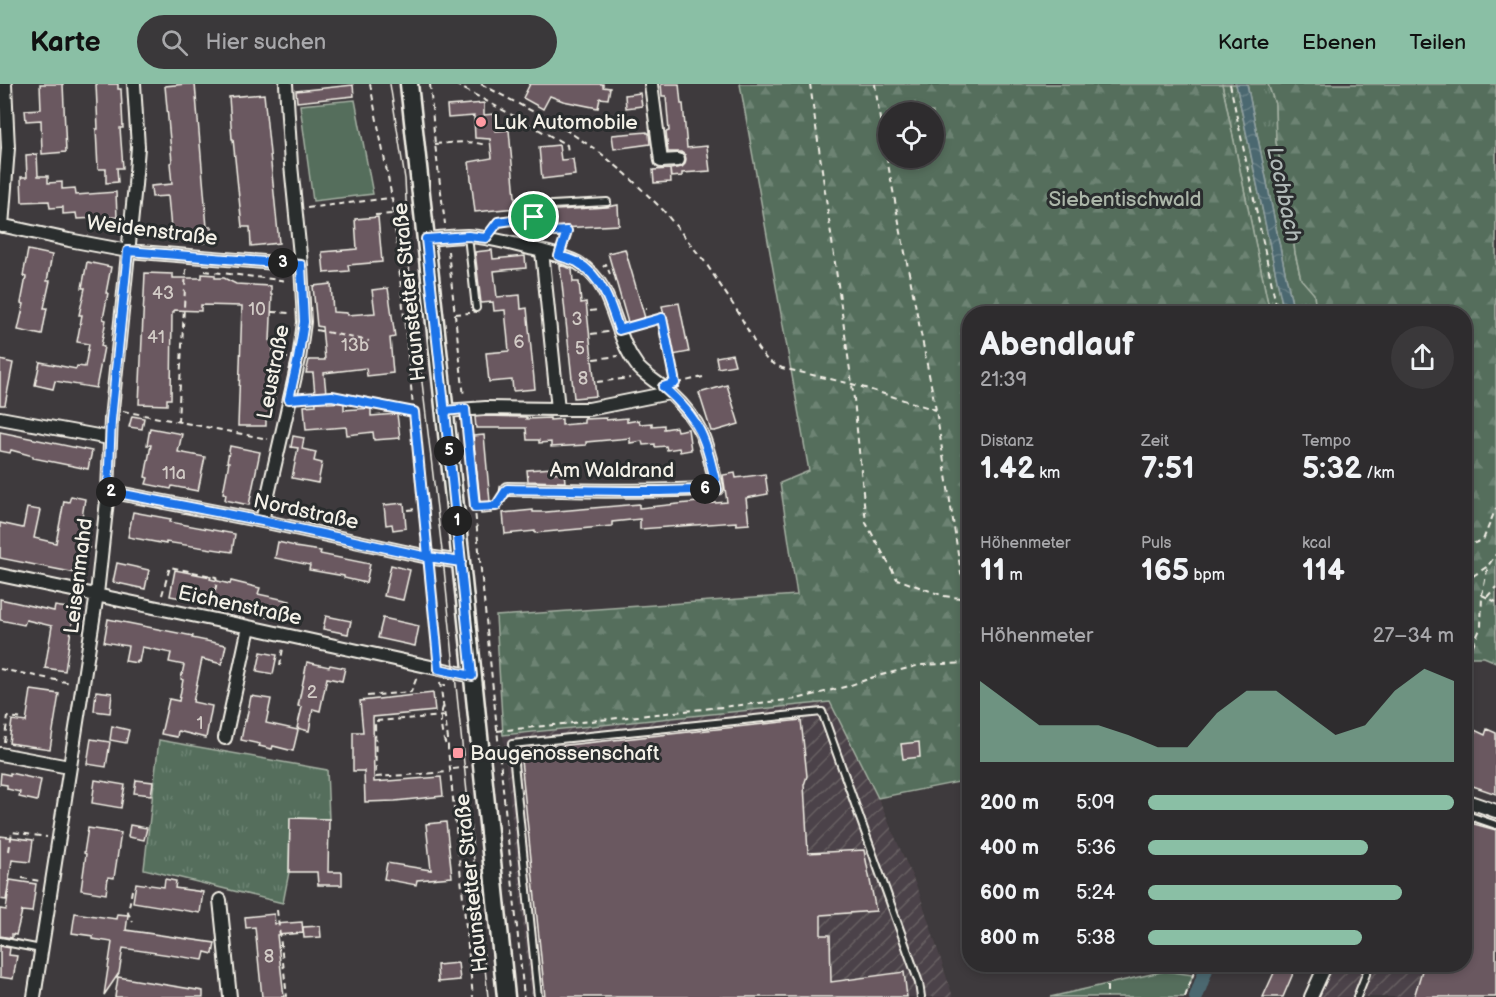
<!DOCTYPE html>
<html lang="de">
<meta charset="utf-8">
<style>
body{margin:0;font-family:"Balsamiq Sans",sans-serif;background:#3a383a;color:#f1f3f6;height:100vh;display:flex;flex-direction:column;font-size:22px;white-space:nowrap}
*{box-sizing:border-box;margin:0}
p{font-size:20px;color:#a7a7aa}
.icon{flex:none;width:33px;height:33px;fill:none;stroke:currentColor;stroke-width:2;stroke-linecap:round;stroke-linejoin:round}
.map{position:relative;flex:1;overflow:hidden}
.drawer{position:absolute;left:962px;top:222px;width:510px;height:666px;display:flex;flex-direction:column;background:#2e2c2e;border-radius:24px;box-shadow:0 3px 9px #0003,0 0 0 2px #49484a}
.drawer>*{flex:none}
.fabs{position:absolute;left:878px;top:18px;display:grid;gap:12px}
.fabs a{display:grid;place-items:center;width:66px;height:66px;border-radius:50%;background:#2e2c2e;box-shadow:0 3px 9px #0003,0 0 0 2px #49484a;font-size:30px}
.pin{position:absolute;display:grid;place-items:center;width:51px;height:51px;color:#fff;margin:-26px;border:3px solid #fff;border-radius:50%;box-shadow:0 2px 6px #0007}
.km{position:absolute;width:30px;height:30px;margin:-15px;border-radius:50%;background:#222;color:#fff;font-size:16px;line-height:30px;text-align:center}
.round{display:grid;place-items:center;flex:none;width:63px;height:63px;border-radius:32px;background:#3a383a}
.summary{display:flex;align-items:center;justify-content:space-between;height:102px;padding:0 18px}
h1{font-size:33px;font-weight:800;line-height:45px}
.figures{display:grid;grid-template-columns:repeat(3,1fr);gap:9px;height:102px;padding:6px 18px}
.figures div{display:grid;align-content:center}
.figures b{font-size:30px;font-weight:800}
.figures small{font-size:16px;font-weight:400}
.figures p{font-size:16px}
.chart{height:168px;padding:12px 18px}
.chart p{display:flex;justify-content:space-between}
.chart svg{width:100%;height:108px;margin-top:6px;fill:#8abfa5;opacity:.7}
ul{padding:0 18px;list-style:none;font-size:20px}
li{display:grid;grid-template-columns:96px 72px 1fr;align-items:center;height:45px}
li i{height:15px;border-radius:8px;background:#8abfa5}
header{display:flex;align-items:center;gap:36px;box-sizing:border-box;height:84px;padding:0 30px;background:#8abfa5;color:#111}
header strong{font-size:28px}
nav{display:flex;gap:33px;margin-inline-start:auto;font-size:21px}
.search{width:420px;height:54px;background:#3a383a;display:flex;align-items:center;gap:15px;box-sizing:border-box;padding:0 21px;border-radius:33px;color:#a7a7aa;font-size:22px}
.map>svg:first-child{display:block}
</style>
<header>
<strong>Karte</strong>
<div class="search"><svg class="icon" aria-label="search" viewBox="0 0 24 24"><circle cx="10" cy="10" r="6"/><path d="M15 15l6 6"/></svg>Hier suchen</div>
<nav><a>Karte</a><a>Ebenen</a><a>Teilen</a></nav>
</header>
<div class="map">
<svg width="1496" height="913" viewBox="0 0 1496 913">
<defs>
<pattern id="industrial-furrows" width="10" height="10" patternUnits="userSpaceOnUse" patternTransform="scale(1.5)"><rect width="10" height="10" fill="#4c4348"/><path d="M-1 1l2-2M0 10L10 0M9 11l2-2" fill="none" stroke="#665f62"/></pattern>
<pattern id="grass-tufts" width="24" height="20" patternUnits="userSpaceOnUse" patternTransform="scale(1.5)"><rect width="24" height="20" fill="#546e5c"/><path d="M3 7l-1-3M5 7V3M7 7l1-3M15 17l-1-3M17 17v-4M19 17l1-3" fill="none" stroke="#6d8373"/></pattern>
<pattern id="forest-firs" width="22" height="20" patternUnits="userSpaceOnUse" patternTransform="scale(1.5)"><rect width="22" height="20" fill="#546e5c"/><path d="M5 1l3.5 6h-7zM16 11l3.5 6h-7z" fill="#6d8373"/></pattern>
<pattern id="water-waves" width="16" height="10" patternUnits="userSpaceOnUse" patternTransform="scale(1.5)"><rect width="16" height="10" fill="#4c6870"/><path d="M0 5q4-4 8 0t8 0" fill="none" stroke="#667e84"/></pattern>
</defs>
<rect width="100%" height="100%" fill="#3e3a3d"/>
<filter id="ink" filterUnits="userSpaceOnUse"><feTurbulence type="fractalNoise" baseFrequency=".0167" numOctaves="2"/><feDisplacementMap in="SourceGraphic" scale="12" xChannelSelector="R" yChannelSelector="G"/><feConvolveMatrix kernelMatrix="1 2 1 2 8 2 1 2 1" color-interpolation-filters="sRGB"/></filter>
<g filter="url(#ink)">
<!-- industrial -->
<path fill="url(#industrial-furrows)" d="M830,618L878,714L919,808L953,913H531L503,651Z
M1464,716L1496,727V913H1311L1326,881L1464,880Z"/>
<!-- grass -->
<path fill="url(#grass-tufts)" stroke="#a4b0a2" stroke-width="1.5" d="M1222,0H1236L1284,229H1270Z
M1247,0H1268L1275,20L1276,58L1290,123L1295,169L1301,195L1314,209L1316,229H1294L1284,183Z
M159,656L327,686L329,735L290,734L289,788L283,819L144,785Z"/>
<!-- forest -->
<path fill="url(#forest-firs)" stroke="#a4b0a2" stroke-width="1.5" fill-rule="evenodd" d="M740,0H1222L1270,229L969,230V696L878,714L830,618L503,651L496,532L797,511L780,399L809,387ZM888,28H933V74H888Z
M1268,0H1496V578L1484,573H1464V230L1316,229L1314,210L1301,195L1295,169L1290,123L1276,58L1275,20Z"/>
<!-- green -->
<path fill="#546e5c" stroke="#a4b0a2" stroke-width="1.5" d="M355,16L373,110L313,117L300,21Z
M1165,887L1193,891L1185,913H1050Z"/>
<!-- water -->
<path fill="url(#water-waves)" stroke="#8f9fa0" stroke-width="1.5" d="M1236,0H1247L1284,183L1294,229H1284Z"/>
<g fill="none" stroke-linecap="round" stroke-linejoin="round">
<!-- canal -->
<path stroke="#4c6870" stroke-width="14" d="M1196,913L1208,880"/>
</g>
<!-- building -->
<path fill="#6b5960" stroke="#f4f1e8" stroke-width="1.5" d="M40,0H63L66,68L42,70L41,36L26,37L25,26L41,25Z
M96,0H118V5H121L123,44H120L123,84H117L118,98L106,99V85H98L96,45H98Z
M186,0H195L207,143H212L213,157L202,159V154L177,157L176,145H171L168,112L152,113L151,102L172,100L170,79L172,78L165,2Z
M530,0H603V3L610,4L608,15L600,14L598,24L563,17L550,12L543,25L523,14Z
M661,0H679L681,20H683L687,64L707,62L710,87L682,89V92L671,93L670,85L682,83L685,80L686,75L685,71L681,68H668L666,48L669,47L666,12H662Z
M353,1L354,12L297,18L296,7Z
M640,9L642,22L626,24L625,11Z
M264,10L279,159L251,162L250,143H242L233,55H232L229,13Z
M484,19V31L494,30L495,47L509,46L516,124L475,128L469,78L492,74L490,55L475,54L474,32L448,34L447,22Z
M647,48V49H649L650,60L614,65L612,51Z
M559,61L561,76L573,75L575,91L542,95L539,63Z
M37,70L38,92H48V99L62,98V105L75,104L76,111L116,108L117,133L77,135L76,129L63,130V123L50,124L49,117L22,118L21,93H27L26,71Z
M670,85L671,98L654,99L653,86Z
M618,121L619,141L541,145L540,127L607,123Z
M378,133L382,178L348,181L349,187L324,189L322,168L357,165L355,135Z
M625,165L645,234L628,239L608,169Z
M28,166L52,171L47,197H50L44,224H47L42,251L18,246L24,220L21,219L26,193L23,192Z
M492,166L493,175L525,172L526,184L494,187L497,213L520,211L521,225L527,224L535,305L513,307L512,296L489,298L486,269L509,267L505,226L494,227L493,218L481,219L475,168Z
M87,178L111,183L106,209H108L103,235L106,236L101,262L104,263L96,304L55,297L53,305L35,301L40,278L76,285L77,282L85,283L89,260L77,258L82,231H79L85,204H82Z
M560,181L572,185L573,198H579L581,219L586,218L596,312L574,314Z
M145,189L173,190V194H202V190L215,191V194H224L236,200L271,202V211H272L270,257H273V278H271L269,334H266V342H238L242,222L201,221V227L174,226V228H172L171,315H167V321L139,320Z
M331,200L333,228L347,229V231L375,229L372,206L388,204L395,253L390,254L393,289L367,292L366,284L324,289L327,319L344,318V326L371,324V332L397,330L400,354L374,356L373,348L347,351L346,343L306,346L304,322L316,321L313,289H306L309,276H325L322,243L317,242L313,202Z
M679,219L689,268L673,271L662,222Z
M732,270L735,281L718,284L716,273Z
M0,276L13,279L5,321H0Z
M727,301L739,340L715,347H711L699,309Z
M132,332L144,334L142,345L129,343Z
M486,332L526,333V335L550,334V336L562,335V341L584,339V335L606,334V336L627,334V338L639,336L640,340L652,339V342L664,341V345L676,343L677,347L688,345L691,366L680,368L679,364L667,366L666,362L655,363V360L643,361L642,357L630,359V354L586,358V361L551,363V358L539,359V356H527L526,344H476L475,333Z
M150,344L182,350L178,368L205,373L198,407L172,402L171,405L146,400L148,394L145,393L151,361H147Z
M0,348L92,367L88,385L33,374V372L11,366L10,369L0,367Z
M484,351L491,429L481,430L473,352Z
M293,352L304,354L302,365L316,368L314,377L322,379L318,399L292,394L298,364L291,363Z
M230,362L260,368L249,421L225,416L226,410L223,409L229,378H227Z
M552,384V389L564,388L565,398L528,397L527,386Z
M735,389L736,394L765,390L768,410L746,414L749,440L736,441V438L640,445V435L612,438V442L535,449V447L505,450L503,429L533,426V428H546L639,420V424L698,418H703V420L727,418L723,391Z
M71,412L85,415L77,463H80L76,489L0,474V439L23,444L27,424L40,426L34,454L56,459L64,417L69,418Z
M404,419L406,444L393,446L392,440L386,441L384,421Z
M133,428L171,435L170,438L235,450L232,468L166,458V460L128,453Z
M278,458L295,462V463L321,467L320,470L370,480L366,499L344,494V492L309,486L310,481L275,474Z
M117,479L149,486L145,505L113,498Z
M391,481L410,486L403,516L384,512Z
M175,486L211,493L210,495L230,500L231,497L260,504L258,510L290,517L286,537L223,524L224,522L170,512Z
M0,515L54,527L55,522L74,525L65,587L45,584L52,542L26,536L24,541L0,536Z
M326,532L351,537L348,550L323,545Z
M383,534L419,542L415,562L378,554Z
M108,535L193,552L192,554L226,561L222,580L202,575L193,618L212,622L206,654L178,647L177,653L161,650L169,615L179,617L183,596L181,595L184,581L169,578L171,569L142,563L139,578L137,577V579L125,577L128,562L104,558Z
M261,568L277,571L273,590L257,587Z
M307,578L329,583L330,581L345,584L342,597L327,594L320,627L313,625L309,647L297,644L302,623L298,622Z
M31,606L59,610L50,665L9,659L12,636L26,638Z
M96,607L112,609L110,629L94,627Z
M433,609L435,627L373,633L374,698L441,693L443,712L395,717L365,718L364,687H353V648H363L360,617Z
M251,612L271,615L266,639L298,646L293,667L273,662L272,665L259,662L260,660L241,656L245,636L246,637Z
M801,636L807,692L804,701L808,769L864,766L876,827L821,831V851H830L831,898L904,888L907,913H545L520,666Z
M1464,641L1485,651L1487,645L1496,649V710L1464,699Z
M112,642L129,646L126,659L110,656Z
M91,655L110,658L106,683L87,680Z
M919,658L920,673L903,675L901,660Z
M1,689L10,691V689L41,696L37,717L19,713L20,708L7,705V701L0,700Z
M95,696L125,701L121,724L92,719Z
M136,696L153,698L151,711L134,709Z
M290,734L329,735L328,788H342V801H318L317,788H289Z
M446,738L452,793L417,796L416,801L384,795L387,779L431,786L426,740Z
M1467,738L1496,746V913H1414L1424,880H1464V748Z
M130,741L147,744L144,756L128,753Z
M88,744L121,749L114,794L108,793L106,810L81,806L86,770L84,769Z
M0,752L33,756L30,778L12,776L6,816L0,815Z
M165,795L176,797L175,804L203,808L200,829L133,818L136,799L164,803Z
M10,796L36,800L32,828L22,827L16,851L12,850V854L0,852V825L6,826Z
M75,829L116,835L117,830L128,831L126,846L215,859L213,870L205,868L203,876L123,864L119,889L104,911L112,858L93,855V852L72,849Z
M274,830L275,840L302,838L303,849L277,851L284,913H262L255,843L246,844L245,833Z
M320,842L321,853L304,854L303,843Z
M0,862L10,864L9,871L17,872L13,895L0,893Z
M458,879L460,896L438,898L437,881Z
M1278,880H1297L1283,913H1263Z
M118,893L203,907V913H115Z"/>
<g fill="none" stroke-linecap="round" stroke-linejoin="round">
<!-- service casing -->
<g stroke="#f4f1e8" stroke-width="10">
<path id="service" d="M468,152L476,224
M487,153L498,138L534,133L533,122L607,118
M1464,730L1496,741
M0,857L41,865
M538,913L512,660L822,628L919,899L921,913
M1357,913L1370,880"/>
</g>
<!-- minor casing -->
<g stroke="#f4f1e8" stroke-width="16">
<path id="minor" d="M651,0L661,77L678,76
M0,141L69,156L128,167L301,181
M2,142L8,64L5,0
M426,155C440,154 454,152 467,152C490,153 512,160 534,165C548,169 565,172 578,179C588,185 597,194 603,205C617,231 619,258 638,283C647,293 660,300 670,309C704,340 707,361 717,404C647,409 577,406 507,405
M542,167L558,325H589L669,309
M445,327L486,324L558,325
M0,334L109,354
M108,407L262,437L428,473L461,478
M262,437L299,275L304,238L301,181L291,81L286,0
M0,491L249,543L472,592
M225,654L249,543
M0,670L69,683
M1464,716L1496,727
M220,816L230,913
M34,913L97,510L108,407L111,335L135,101L138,63L134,0
M1311,913L1326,880"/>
</g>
<!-- secondary casing -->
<g stroke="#f4f1e8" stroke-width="21">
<path id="secondary" d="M409,0L461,478L506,913"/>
</g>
<!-- path -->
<path stroke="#f4f1e8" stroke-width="2" stroke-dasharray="6 4.5" stroke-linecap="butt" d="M370,0L392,114L427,461
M430,0L435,60L445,140
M455,0L567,61L568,68
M481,0L560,42L598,67L626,90L663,126L705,178L738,228L758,265L768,277L782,284L852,300L936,326
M810,0L854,315L866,439L897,495L944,512L969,515
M875,0L881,43L898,133L936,326L961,489L969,502
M1230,0L1278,230
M435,60C452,59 469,56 485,61
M307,124L391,114
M375,131L393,130
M534,142L535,149L566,147L563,159
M448,167L464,313
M603,183L606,180L610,190
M205,187L289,197
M646,224V226
M590,227L599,226
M272,228L290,229
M455,230L470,229
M631,243L662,234L675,296
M316,246L369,257
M591,250L608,248
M273,273L288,274
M594,275L618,272
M597,298L630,294
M677,299L703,293
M270,314L278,315
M302,314L332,312L414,328
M123,327L268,355
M466,337L524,913
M178,338L186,185
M475,423L496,422L501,415
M408,426L423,424
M76,461L90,464
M1464,463L1483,456L1496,424
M429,485L438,572
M1464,498L1488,482
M162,511L170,483L216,493L217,498L211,524
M1482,511L1496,518
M1487,513L1496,503
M1464,581L1481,543L1482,511L1488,482L1496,470
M280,582L283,564
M0,585L71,599
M440,598L448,655V665L473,913
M440,602L445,601V603
M367,612L411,608L417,593
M443,623C439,636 441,651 447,663
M445,632L375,637L376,693L450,688
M497,647L797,615L848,602L874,593L920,581L969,579
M4,658L8,633L23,635
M453,685L468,683
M9,767L12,748L47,753
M22,794L40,797
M132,806L128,829L133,838
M277,826L287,913
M1107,902V913
M1185,913L1197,880"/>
<!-- service -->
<use href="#service" stroke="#2a2d2e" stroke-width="6"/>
<!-- minor -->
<use href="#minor" stroke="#2a2d2e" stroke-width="12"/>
<!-- secondary -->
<use href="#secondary" stroke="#2a2d2e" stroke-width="16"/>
<!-- tram -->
<path stroke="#f4f1e8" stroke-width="1.5" d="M390,0L405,95L410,197L443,475L488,913"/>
</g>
</g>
<g fill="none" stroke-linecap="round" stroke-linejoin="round" filter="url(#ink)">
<!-- route casing -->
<g stroke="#fff" stroke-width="12">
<path id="route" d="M534,133L498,138L486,154L468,152L426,155L461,478L428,473L262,437L108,407L111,336L128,167L301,181L304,238L298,275L289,315L332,312L414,328C422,413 430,499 439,585L472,592L445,327L465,325L475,423L496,422L507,405C577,406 647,409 717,405C706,357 702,336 663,303L675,299L662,234L619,246C611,221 602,192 577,178C571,175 565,174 559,172L567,147L535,149L534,133"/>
</g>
<!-- route -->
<use href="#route" stroke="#1a73e8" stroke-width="8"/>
</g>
<!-- markers -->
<g fill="#ff9aa2" stroke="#2a2d2e" stroke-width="2">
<circle cx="481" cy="38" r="6"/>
<rect x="452" y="663" width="12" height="12" rx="3"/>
</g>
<g text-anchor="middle" stroke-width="6" stroke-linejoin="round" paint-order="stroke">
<!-- number labels -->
<g font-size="18" fill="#d2cbc6">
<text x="163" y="215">43</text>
<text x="257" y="231">10</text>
<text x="577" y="241">3</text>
<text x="156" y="259">41</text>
<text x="519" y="264">6</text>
<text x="355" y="267">13b</text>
<text x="580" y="270">5</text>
<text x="583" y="300">8</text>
<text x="174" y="395">11a</text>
<text x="312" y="614">2</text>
<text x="200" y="645">1</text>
<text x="269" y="878">8</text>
</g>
<!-- poi labels -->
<g font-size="21" fill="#f4f1e8" stroke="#2a2d2e" text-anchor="start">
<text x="493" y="45">Luk Automobile</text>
<text x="470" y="676">Baugenossenschaft</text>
</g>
<!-- park labels -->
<g font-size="21" fill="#acb6a9" stroke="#2a2d2e">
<text x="1125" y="122">Siebentischwald</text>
</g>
<!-- street labels -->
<g font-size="21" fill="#f4f1e8" stroke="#2a2d2e">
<text transform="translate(152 146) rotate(7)" y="7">Weidenstraße</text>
<text transform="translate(409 208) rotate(-96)" y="7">Haunstetter Straße</text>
<text transform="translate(273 288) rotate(-79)" y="7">Leustraße</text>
<text x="612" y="393">Am Waldrand</text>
<text transform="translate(306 427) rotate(12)" y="7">Nordstraße</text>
<text transform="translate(78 492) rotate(-83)" y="7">Leisenmahd</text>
<text transform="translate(240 521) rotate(12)" y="7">Eichenstraße</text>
<text transform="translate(471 799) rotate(-96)" y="7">Haunstetter Straße</text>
</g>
<!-- water labels -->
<g font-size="22" font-style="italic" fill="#b1bab8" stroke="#2a2d2e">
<text transform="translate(1285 110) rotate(78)" y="8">Lochbach</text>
</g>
</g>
</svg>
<div class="fabs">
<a><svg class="icon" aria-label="locate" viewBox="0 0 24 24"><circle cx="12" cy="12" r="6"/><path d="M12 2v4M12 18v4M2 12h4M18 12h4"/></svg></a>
</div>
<div class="pin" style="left:534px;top:133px;background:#1e9e55"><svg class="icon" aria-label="arrive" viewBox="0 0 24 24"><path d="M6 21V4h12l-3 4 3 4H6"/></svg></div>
<b class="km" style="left:457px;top:437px">1</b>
<b class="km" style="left:111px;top:408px">2</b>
<b class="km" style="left:283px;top:179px">3</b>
<b class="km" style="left:449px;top:367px">5</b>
<b class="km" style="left:705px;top:405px">6</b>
<section class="drawer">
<div class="summary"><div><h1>Abendlauf</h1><p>21:39</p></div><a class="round"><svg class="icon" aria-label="share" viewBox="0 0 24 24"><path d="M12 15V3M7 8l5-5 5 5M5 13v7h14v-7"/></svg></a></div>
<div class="figures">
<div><p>Distanz</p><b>1.42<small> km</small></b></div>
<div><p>Zeit</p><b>7:51</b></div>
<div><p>Tempo</p><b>5:32<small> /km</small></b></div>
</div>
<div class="figures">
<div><p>Höhenmeter</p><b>11<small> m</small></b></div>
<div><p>Puls</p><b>165<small> bpm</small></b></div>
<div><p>kcal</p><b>114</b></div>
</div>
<div class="chart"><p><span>Höhenmeter</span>27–34 m</p>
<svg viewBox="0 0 160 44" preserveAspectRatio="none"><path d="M0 44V11L10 20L20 29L30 29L40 29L50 33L60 38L70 38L80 24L90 15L100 15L110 24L120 33L130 29L140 15L150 6L160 11V44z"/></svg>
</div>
<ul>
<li><b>200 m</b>5:09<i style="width:100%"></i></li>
<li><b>400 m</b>5:36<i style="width:72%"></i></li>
<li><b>600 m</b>5:24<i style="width:83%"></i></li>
<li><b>800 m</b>5:38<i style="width:70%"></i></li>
</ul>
</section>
</div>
